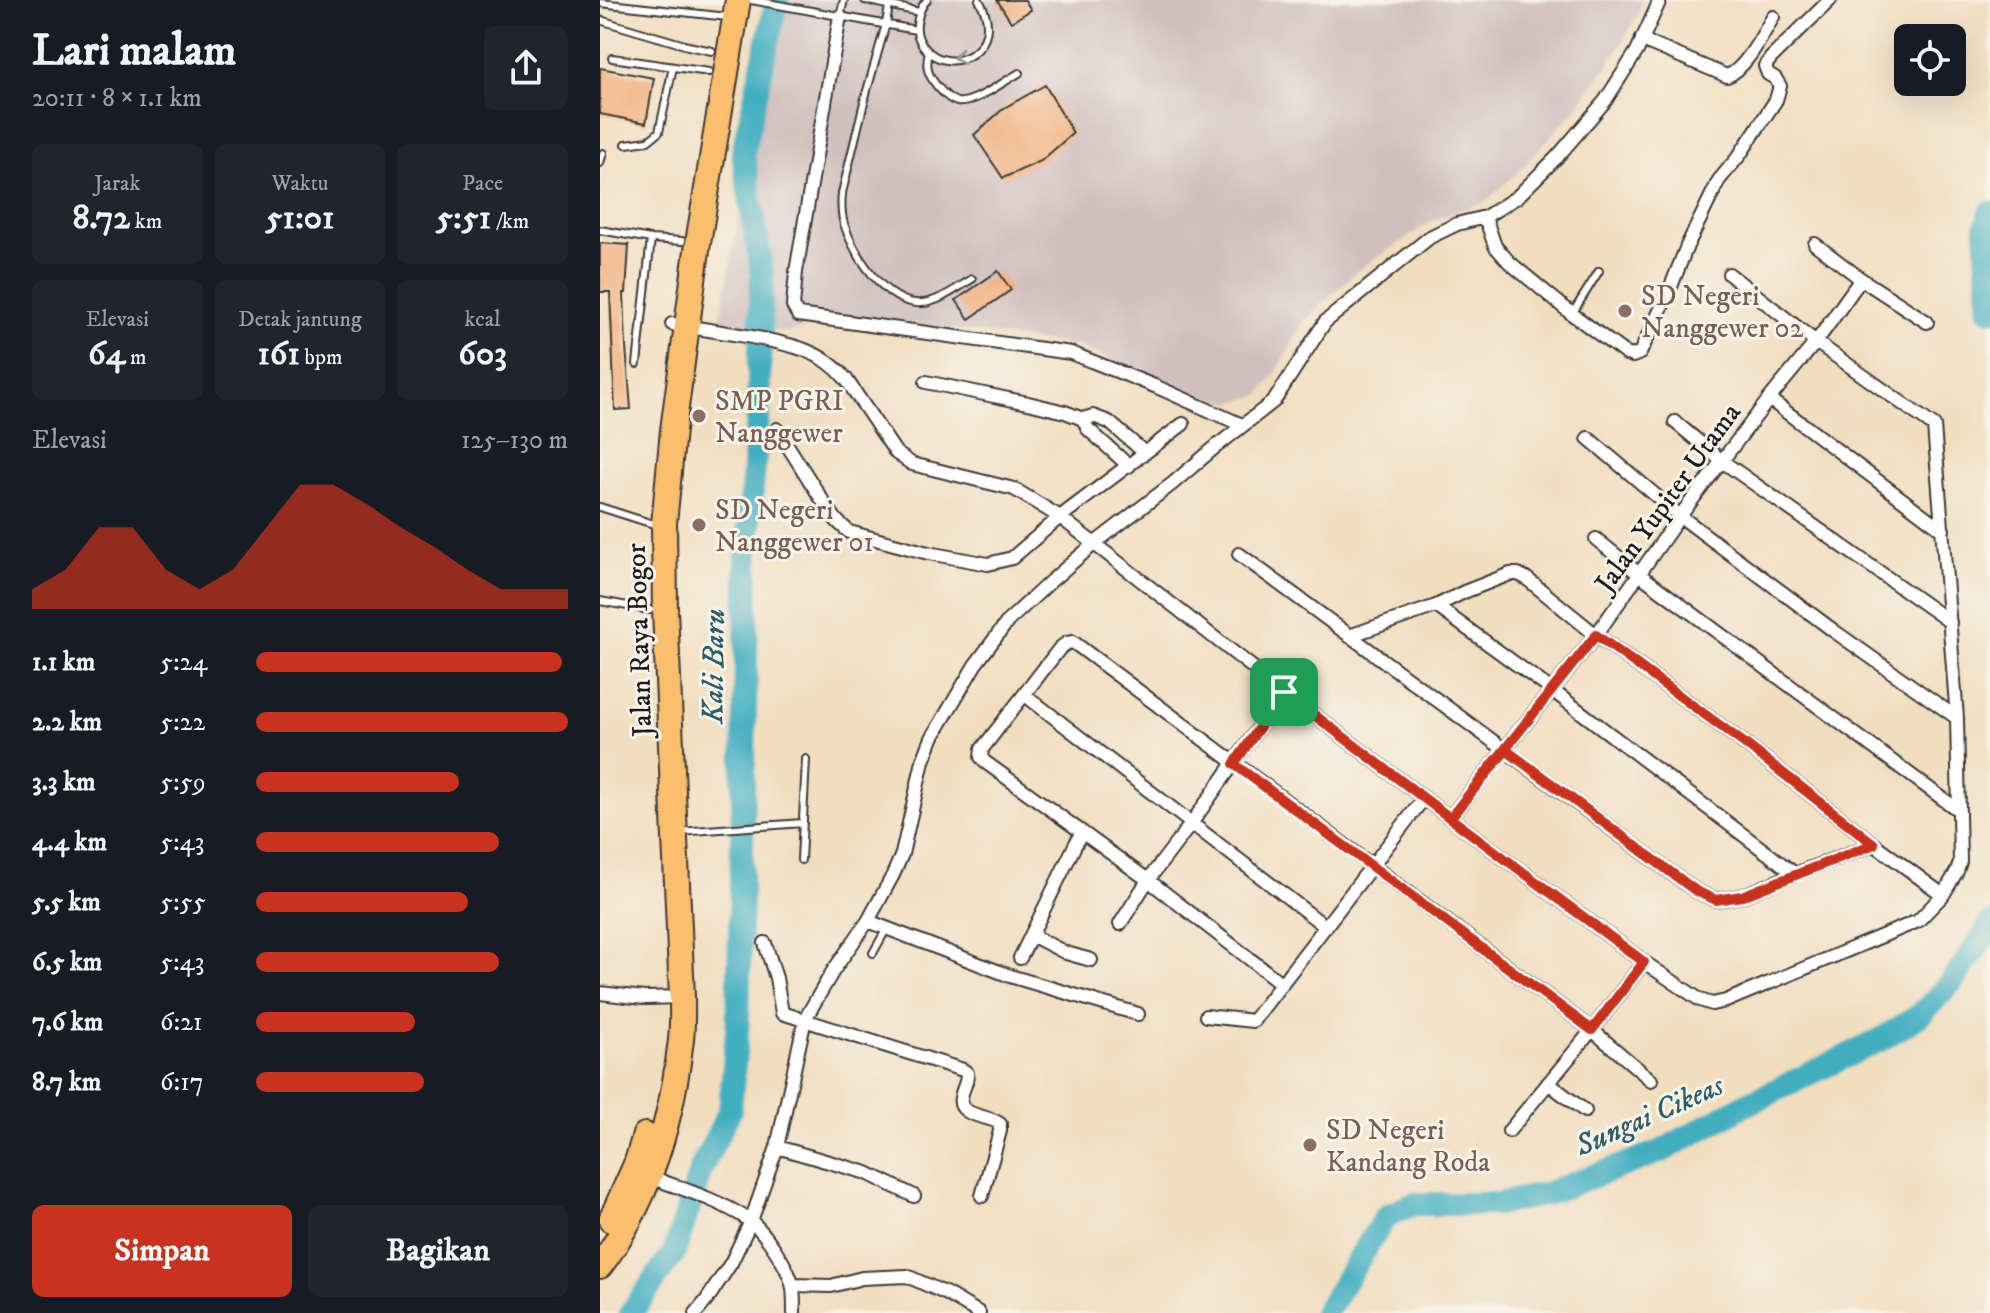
<!DOCTYPE html>
<html lang="id">
<meta charset="utf-8">
<style>
body{margin:0;font-family:"IM FELL DW Pica",serif;background:#20242c;color:#f1f3f6;height:100vh;display:flex;flex-direction:column;font-size:30px;white-space:nowrap}
*{box-sizing:border-box;margin:0}
p{font-size:26px;color:#9ea1a6}
.icon{flex:none;width:44px;height:44px;fill:none;stroke:currentColor;stroke-width:2;stroke-linecap:round;stroke-linejoin:round}
.map{position:relative;flex:1;overflow:hidden}
.drawer{display:flex;flex-direction:column;background:#171b24;width:600px}
.drawer>*{flex:none}
.controls{position:absolute;left:1294px;top:24px;display:grid;gap:16px}
.controls a{display:grid;place-items:center;width:72px;height:72px;border-radius:12px;background:#171b24;box-shadow:0 8px 32px #0002;font-size:40px}
.pin{position:absolute;display:grid;place-items:center;width:68px;height:68px;color:#fff;margin:-34px;border-radius:16px;box-shadow:0 4px 12px #0006}
.round{display:grid;place-items:center;flex:none;width:84px;height:84px;border-radius:12px;background:#20242c}
.headline{display:flex;align-items:center;justify-content:space-between;height:136px;padding:0 32px}
h1{font-size:44px;font-weight:800;line-height:60px}
.stats{display:grid;grid-template-columns:repeat(3,1fr);gap:12px;height:136px;padding:8px 32px}
.stats div{display:grid;align-content:center;border-radius:12px;background:#20242c;text-align:center}
.stats b{font-size:34px;font-weight:800}
.stats small{font-size:22px;font-weight:400}
.stats p{font-size:22px}
.chart{height:224px;padding:16px 32px}
.chart p{display:flex;justify-content:space-between}
.chart svg{width:100%;height:144px;margin-top:8px;fill:#c8321e;opacity:.7}
.primary-button{display:flex;gap:16px;margin-top:auto;padding:16px 32px}
.primary-button a{flex:1;height:92px;border-radius:12px;background:#c8321e;color:#fff;font-size:32px;font-weight:800;line-height:92px;text-align:center}
.primary-button a+a{background:#20242c;color:#f1f3f6}
ul{padding:0 32px;list-style:none;font-size:26px}
li{display:grid;grid-template-columns:128px 96px 1fr;align-items:center;height:60px}
li i{height:20px;border-radius:10px;background:#c8321e}
main{display:flex;flex:1;min-height:0}
.map>svg:first-child{display:block}
</style>
<main>
<section class="drawer">
<div class="headline"><div><h1>Lari malam</h1><p>20:11 · 8 × 1.1 km</p></div><a class="round"><svg class="icon" aria-label="share" viewBox="0 0 24 24"><path d="M12 15V3M7 8l5-5 5 5M5 13v7h14v-7"/></svg></a></div>
<div class="stats">
<div><p>Jarak</p><b>8.72<small> km</small></b></div>
<div><p>Waktu</p><b>51:01</b></div>
<div><p>Pace</p><b>5:51<small> /km</small></b></div>
</div>
<div class="stats">
<div><p>Elevasi</p><b>64<small> m</small></b></div>
<div><p>Detak jantung</p><b>161<small> bpm</small></b></div>
<div><p>kcal</p><b>603</b></div>
</div>
<div class="chart"><p><span>Elevasi</span>125–130 m</p>
<svg viewBox="0 0 160 44" preserveAspectRatio="none"><path d="M0 44V38L10 32L20 19L30 19L40 32L50 38L60 32L70 19L80 6L90 6L100 12L110 19L120 25L130 32L140 38L150 38L160 38V44z"/></svg>
</div>
<ul>
<li><b>1.1 km</b>5:24<i style="width:98%"></i></li>
<li><b>2.2 km</b>5:22<i style="width:100%"></i></li>
<li><b>3.3 km</b>5:59<i style="width:65%"></i></li>
<li><b>4.4 km</b>5:43<i style="width:78%"></i></li>
<li><b>5.5 km</b>5:55<i style="width:68%"></i></li>
<li><b>6.5 km</b>5:43<i style="width:78%"></i></li>
<li><b>7.6 km</b>6:21<i style="width:51%"></i></li>
<li><b>8.7 km</b>6:17<i style="width:54%"></i></li>
</ul>
<div class="primary-button"><a>Simpan</a><a>Bagikan</a></div>
</section>
<div class="map">
<svg width="1390" height="1313" viewBox="0 0 1390 1313">
<rect width="100%" height="100%" fill="#f7f3e8"/>
<filter id="ink" filterUnits="userSpaceOnUse"><feTurbulence type="fractalNoise" baseFrequency=".0125" numOctaves="2"/><feDisplacementMap in="SourceGraphic" scale="16" xChannelSelector="R" yChannelSelector="G"/><feConvolveMatrix kernelMatrix="1 2 1 2 8 2 1 2 1" color-interpolation-filters="sRGB"/></filter>
<filter id="wash" filterUnits="userSpaceOnUse"><feTurbulence type="fractalNoise" baseFrequency=".006" numOctaves="4" result="noise"/><feDisplacementMap in="SourceGraphic" scale="32" xChannelSelector="R" yChannelSelector="G"/><feGaussianBlur stdDeviation="1.8" result="paint"/><feColorMatrix in="noise" values="0 0 0 0 0 0 0 0 0 0 0 0 0 0 0 0 0 1.4 0 .05"/><feComposite in="paint" operator="in"/></filter>
<g filter="url(#wash)">
<rect width="100%" height="100%" fill="#f1debf"/>
<!-- industrial -->
<path fill="#d0c0bc" d="M178,0H1043L1039,12L1016,54L973,112L915,175L885,202L834,220L758,270L705,320L675,374L660,395L631,403L594,394L478,346L273,319L226,323L184,333L120,320Z"/>
<g fill="none" stroke-linecap="round" stroke-linejoin="round">
<!-- river -->
<path stroke="#43afc1" stroke-width="24" d="M1390,213L1386,228L1390,310
M31,1313L74,1253L101,1169L130,1110L138,1020L146,665L147,553L158,417L162,273L143,152L177,0
M725,1313L786,1216L814,1204H898L945,1194L1062,1151L1139,1108L1280,1040L1320,1015L1351,983L1383,938L1390,924"/>
</g>
<g id="blocks">
<!-- building -->
<path fill="#f2ae7a" d="M397,0H425L431,10L411,22Z
M0,68L54,78L46,123L0,114Z
M445,85L473,133L441,161L403,178L374,135L404,108Z
M0,243L29,245L26,293H24L26,347L31,409L15,410L10,292H0Z
M398,271L411,290L369,319L356,300Z"/>
</g>
</g>
<g filter="url(#ink)">
<use href="#blocks" fill-opacity="0" stroke="#3c3934" stroke-width="2"/>
<g fill="none" stroke-linecap="round" stroke-linejoin="round">
<!-- lane casing -->
<g stroke="#3c3934" stroke-width="10">
<path id="lane" d="M151,0L316,30
M265,0L319,12
M290,0L286,24L266,94L242,193C241,204 241,214 244,224C254,254 286,306 322,303C339,302 357,288 372,279
M327,0C320,7 319,14 317,23C316,32 318,40 324,47C351,80 408,48 379,0
M0,3L128,17
M240,16L244,0
M0,20L88,46L112,51
M329,52C325,67 328,75 337,86C342,92 349,100 357,102C372,105 405,81 419,73
M12,58L109,72
M26,144L48,141L59,132L73,67
M0,163L3,153
M0,230L51,239L82,241
M972,314L999,271
M37,364L51,239
M0,507L50,523H58
M0,601L50,610
M79,832L203,823
M201,860L206,759
M273,953L287,928"/>
</g>
<!-- street casing -->
<g stroke="#3c3934" stroke-width="16">
<path id="street" d="M240,16L196,272L193,306L198,315L471,353L557,387L642,425
M1042,38L1051,44L1127,76C1145,70 1163,34 1173,17
M885,217L895,246L909,262L972,314L1026,354L1033,356L1040,353L1068,294L1087,246L1119,180L1139,156L1176,100L1180,86L1175,78L1168,74L1165,66L1171,58L1230,0
M1215,244L1261,279L1327,322
M72,324C96,328 121,332 146,336C183,343 221,348 246,379L296,453L312,464L414,489L460,517L684,692L850,818L1044,962L1100,1000L1112,1004L1126,1001L1318,921L1343,895L1357,871L1360,862L1357,718L1334,426L1216,342L1129,274
M326,382L428,403L465,412L483,419L493,416L509,422L545,453
M1169,399L1343,530
M483,419L488,429L529,466
M1075,422L1122,461L1350,622
M177,429L226,506L237,521L249,532L328,553L388,564L412,558L460,517L583,424
M988,438L1080,516L1234,631L1357,718
M996,539L1039,574L1358,810
M639,554L1096,891L1116,900L1142,896L1195,874
M836,606L953,691L1195,874L1274,844
M749,636L836,606L864,592L910,574H918L926,578L996,635L1144,743L1274,844L1343,895
M425,695L726,927
M850,818L996,635L1080,516L1169,399L1216,342L1261,279
M268,921L410,976L538,1014
M520,924L548,880L591,824L684,692
M433,936L466,953L491,960
M165,943L176,978L182,1013L363,1070L367,1073C368,1083 362,1088 361,1098C357,1117 390,1115 400,1124V1131L382,1196
M420,958L481,833
M682,984L548,880L385,762L381,757L382,749L460,648L467,643L473,642L992,1030L1051,1080
M0,993L44,998L82,997
M606,1016L653,1021L824,798
M948,1083L985,1111
M909,1131L992,1030L1044,962
M177,1147L267,1173L314,1196
M50,1177C83,1189 119,1200 149,1220C164,1230 190,1269 193,1288C194,1296 194,1305 194,1313
M193,1285L231,1286L262,1278L307,1276L347,1294L379,1313
M96,1313L106,1301L131,1263L151,1221L177,1147L205,1019L233,971L268,921L293,875L302,854L323,761L332,738L375,665L408,621L451,581L495,543L572,484L613,449L674,401L725,322L830,237L857,224L885,217L917,197L958,156L1005,101L1037,51L1060,0"/>
</g>
<!-- highway casing -->
<g stroke="#3c3934" stroke-width="28">
<path id="highway" d="M11,1220L37,1162L45,1135
M0,1266C47,1203 71,1124 80,1047C83,1031 82,1014 82,997L65,610L64,524L73,430L98,243L138,0"/>
</g>
<!-- lane -->
<use href="#lane" stroke="#fff" stroke-width="6"/>
<!-- street -->
<use href="#street" stroke="#fff" stroke-width="12"/>
<!-- highway -->
<use href="#highway" stroke="#fbbe6e" stroke-width="24"/>
</g>
<!-- one-way arrows -->
<defs><path id="oneway-chevron" d="M-2-3.5L2.5 0L-2 3.5" fill="none" stroke-width="1.6" stroke-linecap="round" stroke-linejoin="round" transform="scale(2)"/></defs>
<use stroke="#999" href="#oneway-chevron" transform="translate(359 57) rotate(170)"/>
</g>
<g fill="none" stroke-linecap="round" stroke-linejoin="round" filter="url(#ink)">
<!-- route casing -->
<g stroke="#fff" stroke-width="16">
<path id="route" d="M684,692L634,764L992,1030L1044,962L850,818L996,635L1144,743L1274,844L1142,896L1116,900L1096,891L906,750L850,818L684,692"/>
</g>
<!-- route -->
<use href="#route" stroke="#c8321e" stroke-width="10"/>
</g>
<!-- markers -->
<g fill="#8d6e63" stroke="#f7f3e8" stroke-width="3">
<circle cx="1025" cy="311" r="8"/>
<circle cx="99" cy="416" r="8"/>
<circle cx="99" cy="525" r="8"/>
<circle cx="710" cy="1145" r="8"/>
</g>
<g text-anchor="middle" stroke-width="6" stroke-linejoin="round" paint-order="stroke">
<!-- education labels -->
<g font-size="28" fill="#785e54" stroke="#f7f3e8" text-anchor="start">
<text x="1041" y="305">SD Negeri<tspan x="1041" dy="32">Nanggewer 02</tspan></text>
<text x="115" y="410">SMP PGRI<tspan x="115" dy="32">Nanggewer</tspan></text>
<text x="115" y="519">SD Negeri<tspan x="115" dy="32">Nanggewer 01</tspan></text>
<text x="726" y="1139">SD Negeri<tspan x="726" dy="32">Kandang Roda</tspan></text>
</g>
<!-- street labels -->
<g font-size="28" fill="#1c1c1c" stroke="#f7f3e8">
<text transform="translate(1067 497) rotate(-54)" y="10">Jalan Yupiter Utama</text>
<text transform="translate(38 640) rotate(-92)" y="10">Jalan Raya Bogor</text>
</g>
<!-- water labels -->
<g font-size="30" font-style="italic" fill="#2e5e66" stroke="#f7f3e8">
<text transform="translate(113 666) rotate(-89)" y="10">Kali Baru</text>
<text transform="translate(1049 1115) rotate(-24)" y="10">Sungai Cikeas</text>
</g>
</g>
</svg>
<div class="controls">
<a><svg class="icon" aria-label="locate" viewBox="0 0 24 24"><circle cx="12" cy="12" r="6"/><path d="M12 2v4M12 18v4M2 12h4M18 12h4"/></svg></a>
</div>
<div class="pin" style="left:684px;top:692px;background:#1e9e55"><svg class="icon" aria-label="arrive" viewBox="0 0 24 24"><path d="M6 21V4h12l-3 4 3 4H6"/></svg></div>
</div>
</main>
